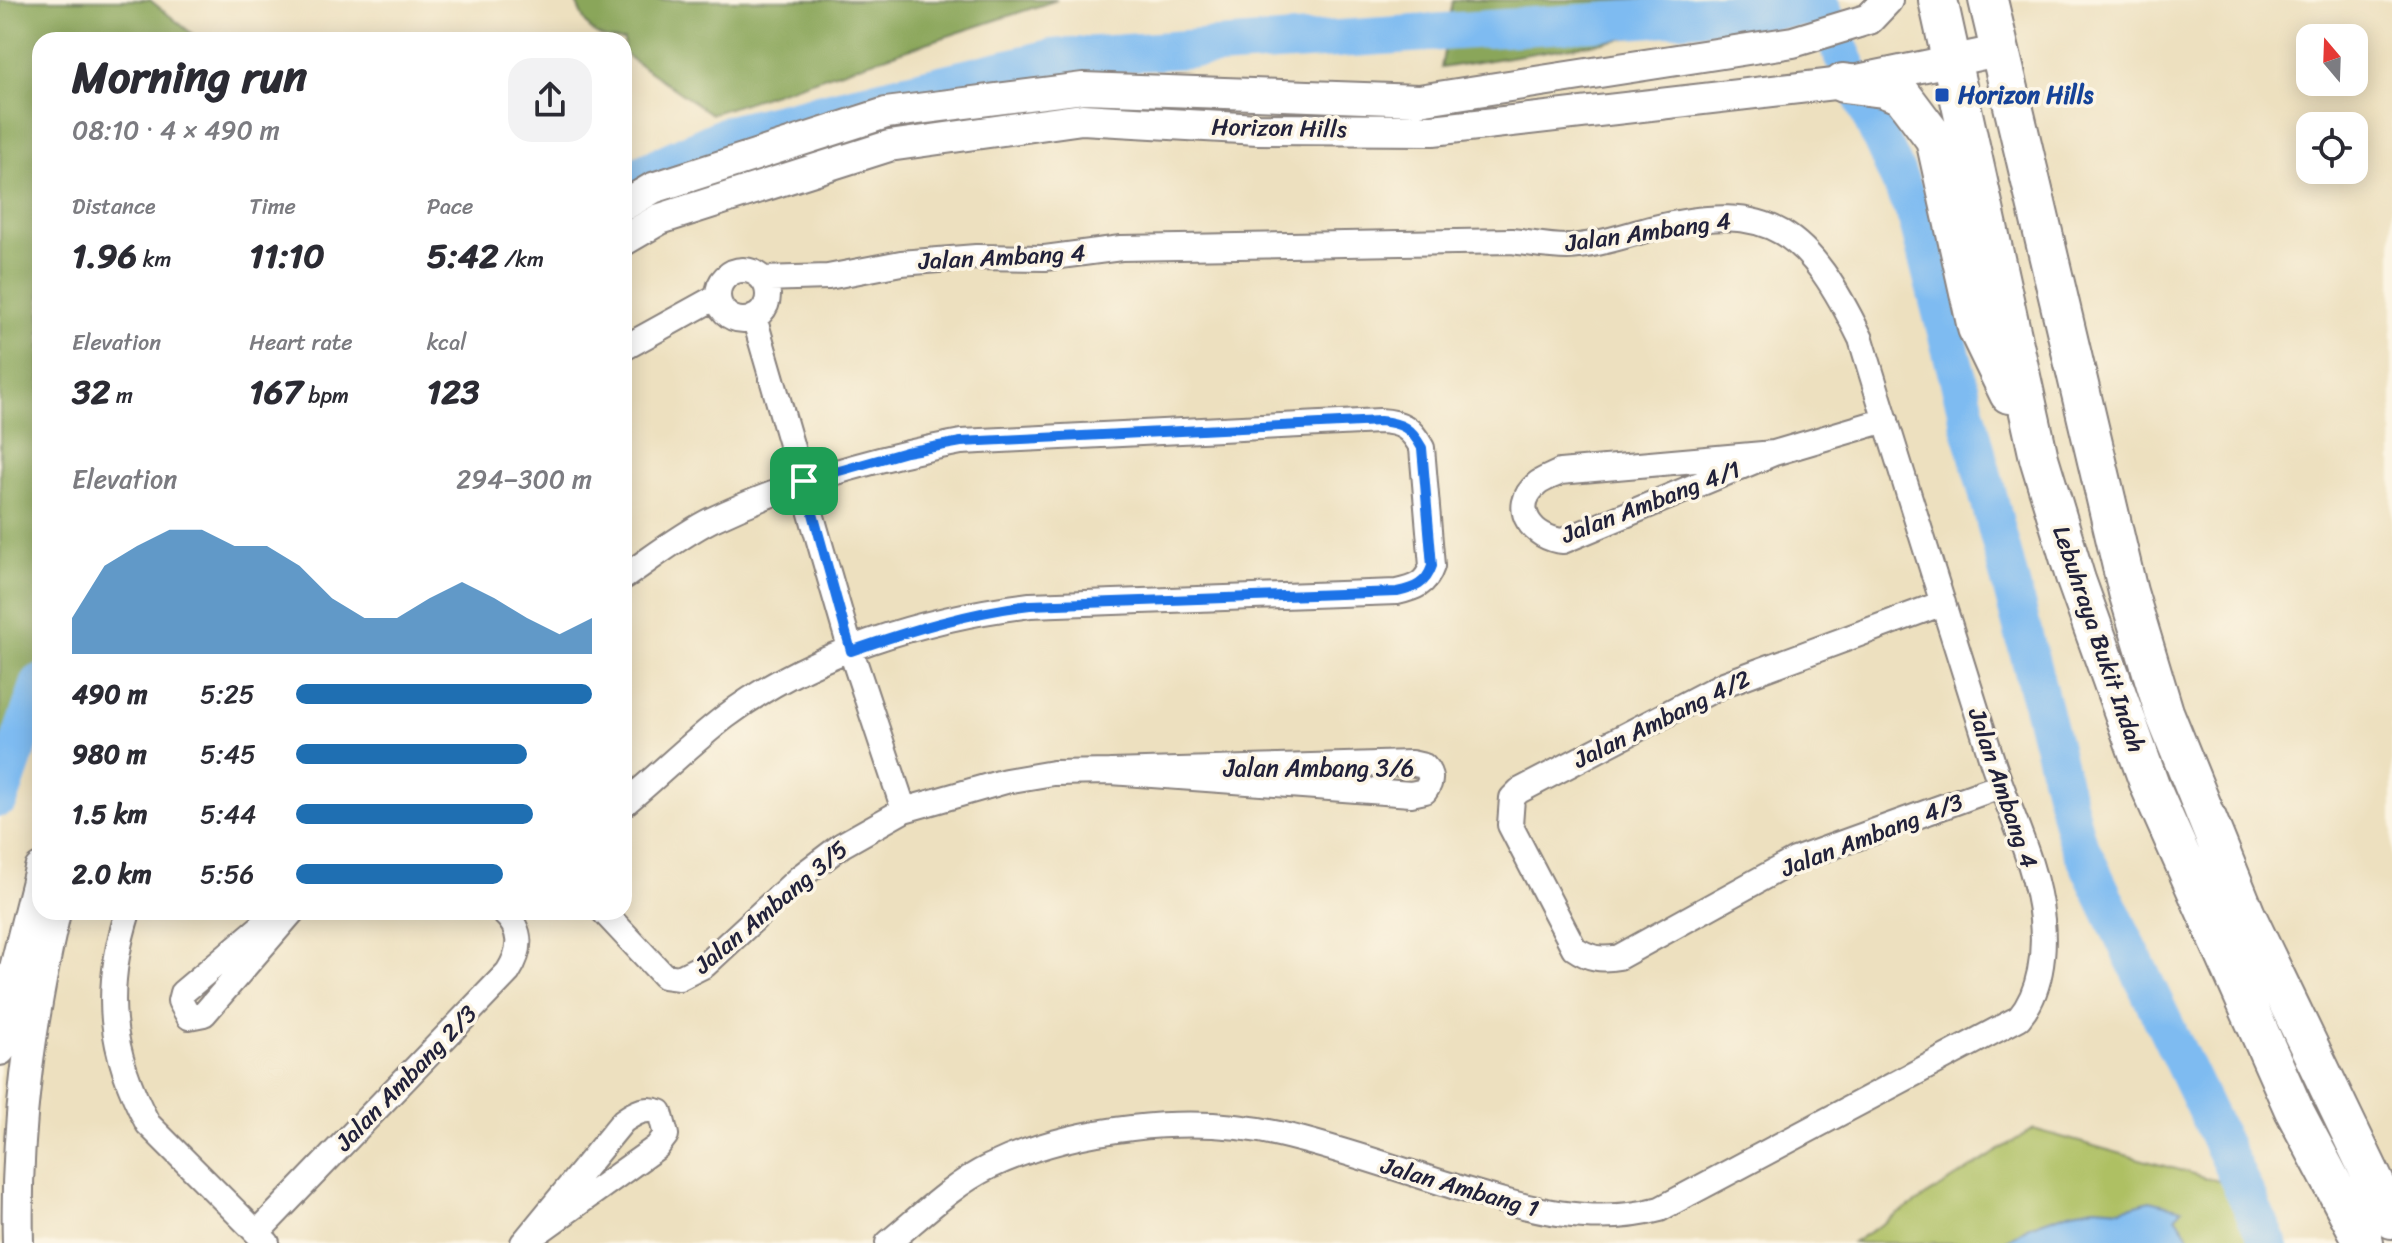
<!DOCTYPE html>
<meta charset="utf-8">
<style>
body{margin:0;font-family:Sriracha,sans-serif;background:#f2f2f3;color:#2b2b33;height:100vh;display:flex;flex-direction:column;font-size:30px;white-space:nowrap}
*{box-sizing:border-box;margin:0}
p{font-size:26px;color:#7c7c81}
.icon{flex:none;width:44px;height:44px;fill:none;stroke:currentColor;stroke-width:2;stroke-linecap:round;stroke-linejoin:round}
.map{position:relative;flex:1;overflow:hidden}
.side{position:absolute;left:32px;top:32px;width:600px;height:888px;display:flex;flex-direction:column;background:#fff;border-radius:24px;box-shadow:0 4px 20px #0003}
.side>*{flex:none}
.needle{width:52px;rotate:341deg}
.controls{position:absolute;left:2296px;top:24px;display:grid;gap:16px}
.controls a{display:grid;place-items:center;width:72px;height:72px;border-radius:16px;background:#fff;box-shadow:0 4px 20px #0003;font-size:40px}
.pin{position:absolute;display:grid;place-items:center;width:68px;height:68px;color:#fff;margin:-34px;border-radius:16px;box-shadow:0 4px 12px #0006}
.round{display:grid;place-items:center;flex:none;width:84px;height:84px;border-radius:24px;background:#f2f2f3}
.overview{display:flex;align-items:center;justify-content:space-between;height:136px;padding:0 40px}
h1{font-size:44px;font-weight:800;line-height:60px}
.metrics{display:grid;grid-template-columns:repeat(3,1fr);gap:12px;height:136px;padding:8px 40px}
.metrics div{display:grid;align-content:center}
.metrics b{font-size:34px;font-weight:800}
.metrics small{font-size:22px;font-weight:400}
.metrics p{font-size:22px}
.chart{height:224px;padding:16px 40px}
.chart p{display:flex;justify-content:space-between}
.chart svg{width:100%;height:144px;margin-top:8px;fill:#1f6fb2;opacity:.7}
ul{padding:0 40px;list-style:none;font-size:26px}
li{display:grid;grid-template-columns:128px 96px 1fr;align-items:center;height:60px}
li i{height:20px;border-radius:10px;background:#1f6fb2}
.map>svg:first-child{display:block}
</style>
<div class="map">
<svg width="2392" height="1243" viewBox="0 0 2392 1243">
<rect width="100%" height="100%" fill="#fcf5e5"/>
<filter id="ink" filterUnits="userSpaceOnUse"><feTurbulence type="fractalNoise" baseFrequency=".0125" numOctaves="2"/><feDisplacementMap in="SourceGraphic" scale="16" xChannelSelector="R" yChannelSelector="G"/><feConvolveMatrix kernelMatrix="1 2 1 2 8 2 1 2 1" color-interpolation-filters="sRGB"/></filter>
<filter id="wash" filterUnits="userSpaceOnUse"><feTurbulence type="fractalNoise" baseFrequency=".006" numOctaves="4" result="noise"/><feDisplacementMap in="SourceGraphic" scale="32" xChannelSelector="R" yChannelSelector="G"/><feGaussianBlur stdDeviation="1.8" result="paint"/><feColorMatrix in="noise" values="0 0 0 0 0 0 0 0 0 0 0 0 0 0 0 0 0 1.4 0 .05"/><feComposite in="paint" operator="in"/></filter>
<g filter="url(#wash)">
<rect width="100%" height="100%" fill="#ede0bf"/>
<!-- green -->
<path fill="#aec064" stroke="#687150" stroke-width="2" d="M2033,1129L2229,1184L2258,1243H1852Z"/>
<!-- forest -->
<path fill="#8aa65a" stroke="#56644a" stroke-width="2" d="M0,0H150L200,40H40V683L0,798Z
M575,0H1057L711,114L624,54V40C591,40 587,28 575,0Z
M1453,0H1829L1821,7L1441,68Z"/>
<!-- water -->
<path fill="#7ebbf1" stroke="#506e96" stroke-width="2" d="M2150,1201L2182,1209L2176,1216L2194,1243H2003L2029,1226L2072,1211L2095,1207L2122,1209Z"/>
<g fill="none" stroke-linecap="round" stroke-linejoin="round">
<!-- river -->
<path stroke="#7ebbf1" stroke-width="38" d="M624,182L729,134L1051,58L1821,7L1917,219L2076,838L2269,1243
M0,798L40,683"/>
</g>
</g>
<g filter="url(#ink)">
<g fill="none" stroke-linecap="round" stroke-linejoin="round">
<!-- minor casing -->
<g stroke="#88817d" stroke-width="28">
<path id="minor" d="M718 295a25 25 0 1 1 50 0a25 25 0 1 1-50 0Z
M762,279L828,277L901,263L976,257L1045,258L1121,248L1512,241C1530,243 1549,247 1567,247C1595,246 1623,236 1650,229C1773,198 1809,233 1861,339C1903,479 1948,618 1991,757C2008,810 2037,864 2042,920C2045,953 2041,992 2019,1018L1660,1209C1591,1228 1526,1208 1459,1188C1400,1170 1340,1148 1279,1134C1190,1114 1072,1127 989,1167C952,1185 920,1217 888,1243
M754,317L851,651L904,810
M624,348L718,296
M1774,453L1563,541C1534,539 1508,508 1537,484C1543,479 1553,476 1560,472L1774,453L1886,420
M624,577C652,558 681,535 711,520C791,482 875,458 961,442L1380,421C1402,422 1411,428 1422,448L1432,566C1426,584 1415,588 1397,592L1030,605C926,618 810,652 725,717C690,744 658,776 624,804
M1943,603L1724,684L1519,791L1512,798L1510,825L1574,948C1590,959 1601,960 1619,957L1795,860L2000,786
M128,912C103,991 109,1051 148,1124L267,1243
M278,912L182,993L180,1001L189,1017L204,1014L292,912
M604,912L664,976L679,978L705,965L800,877L842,845L904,810L1006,781L1053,773L1111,772L1411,794L1425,791C1432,781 1432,775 1424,766L1411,763L1111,772
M257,1233L508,972C522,950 523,930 503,912
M523,1243L623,1121C636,1112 645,1107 660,1112L666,1135L657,1147L523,1243"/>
</g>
<!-- tertiary casing -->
<g stroke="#88817d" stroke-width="34">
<path id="tertiary" d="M624,205L653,188L886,113L1083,88L1419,100L1793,42L1869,19L1887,0
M624,240L660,219L889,146L1082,119L1258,129L1433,130L1843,83L1998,51
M0,1050L13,976L40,869
M18,1243C15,1128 30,1024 55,912"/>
</g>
<!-- trunk casing -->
<g stroke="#88817d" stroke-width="42">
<path id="trunk" d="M1938,0L2039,458L2076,580L2150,786L2294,1110L2364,1243
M1988,0L2128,592L2164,712L2246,915L2392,1219
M1843,83L1883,88L1902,95L1935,139L1977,328L2009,394"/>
</g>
<!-- minor -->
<use href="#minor" stroke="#fff" stroke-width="24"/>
<!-- tertiary -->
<use href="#tertiary" stroke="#fff" stroke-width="30"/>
<!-- trunk -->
<use href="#trunk" stroke="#fff" stroke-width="38"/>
</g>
</g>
<g fill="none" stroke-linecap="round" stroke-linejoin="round" filter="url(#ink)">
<!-- route casing -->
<g stroke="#fff" stroke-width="16">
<path id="route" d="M1380,421C1402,423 1411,428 1422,448L1432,566C1426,584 1415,588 1397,592L1030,605C967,613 911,630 851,651L804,481L906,452L961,442Z"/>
</g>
<!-- route -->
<use href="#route" stroke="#1a73e8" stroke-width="10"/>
</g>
<!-- markers -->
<rect fill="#1a4fb4" stroke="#fcf5e5" stroke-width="3" x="1934" y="87" width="16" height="16" rx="4"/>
<g text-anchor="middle" stroke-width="7" stroke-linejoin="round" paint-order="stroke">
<!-- transit labels -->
<g font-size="24" font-weight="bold" fill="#164399" stroke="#fcf5e5" text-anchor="start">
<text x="1958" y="103">Horizon Hills</text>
</g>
<!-- street labels -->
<g font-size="24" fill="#22223b" stroke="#fcf5e5">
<text transform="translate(1279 128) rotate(1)" y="8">Horizon Hills</text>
<text transform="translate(1648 232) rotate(-8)" y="8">Jalan Ambang 4</text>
<text transform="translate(1002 257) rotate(-3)" y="8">Jalan Ambang 4</text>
<text transform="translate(1651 502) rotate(-21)" y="8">Jalan Ambang 4/1</text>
<text transform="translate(2099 639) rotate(71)" y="8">Lebuhraya Bukit Indah</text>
<text transform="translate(1662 719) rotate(-26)" y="8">Jalan Ambang 4/2</text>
<text x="1319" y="776">Jalan Ambang 3/6</text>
<text transform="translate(2003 788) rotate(71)" y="8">Jalan Ambang 4</text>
<text transform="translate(1872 835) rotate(-21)" y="8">Jalan Ambang 4/3</text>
<text transform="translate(771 907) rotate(-40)" y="8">Jalan Ambang 3/5</text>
<text transform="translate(406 1078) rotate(-46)" y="8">Jalan Ambang 2/3</text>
<text transform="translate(1460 1187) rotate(16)" y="8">Jalan Ambang 1</text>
</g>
</g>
</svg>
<div class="controls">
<a><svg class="needle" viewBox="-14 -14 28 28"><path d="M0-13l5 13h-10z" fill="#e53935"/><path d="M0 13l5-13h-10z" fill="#7c7c81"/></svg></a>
<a><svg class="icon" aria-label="locate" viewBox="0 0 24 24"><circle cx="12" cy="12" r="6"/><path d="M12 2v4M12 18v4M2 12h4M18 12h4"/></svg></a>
</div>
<div class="pin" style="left:804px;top:481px;background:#1e9e55"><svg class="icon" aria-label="arrive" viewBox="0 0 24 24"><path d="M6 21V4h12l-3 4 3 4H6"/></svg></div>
<section class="side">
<div class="overview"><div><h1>Morning run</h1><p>08:10 · 4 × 490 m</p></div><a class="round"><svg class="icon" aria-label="share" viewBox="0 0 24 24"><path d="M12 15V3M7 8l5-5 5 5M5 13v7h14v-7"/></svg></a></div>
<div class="metrics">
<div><p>Distance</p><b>1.96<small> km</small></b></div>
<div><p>Time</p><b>11:10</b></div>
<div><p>Pace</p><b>5:42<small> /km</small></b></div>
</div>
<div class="metrics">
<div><p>Elevation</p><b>32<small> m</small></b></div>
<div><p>Heart rate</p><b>167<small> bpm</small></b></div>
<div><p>kcal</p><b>123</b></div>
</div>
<div class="chart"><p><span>Elevation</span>294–300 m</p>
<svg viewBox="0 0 160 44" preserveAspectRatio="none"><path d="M0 44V33L10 17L20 11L30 6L40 6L50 11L60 11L70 17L80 27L90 33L100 33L110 27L120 22L130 27L140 33L150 38L160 33V44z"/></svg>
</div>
<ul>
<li><b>490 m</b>5:25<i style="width:100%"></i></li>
<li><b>980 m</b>5:45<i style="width:78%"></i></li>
<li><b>1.5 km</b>5:44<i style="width:80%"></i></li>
<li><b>2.0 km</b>5:56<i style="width:70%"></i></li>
</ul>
</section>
</div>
